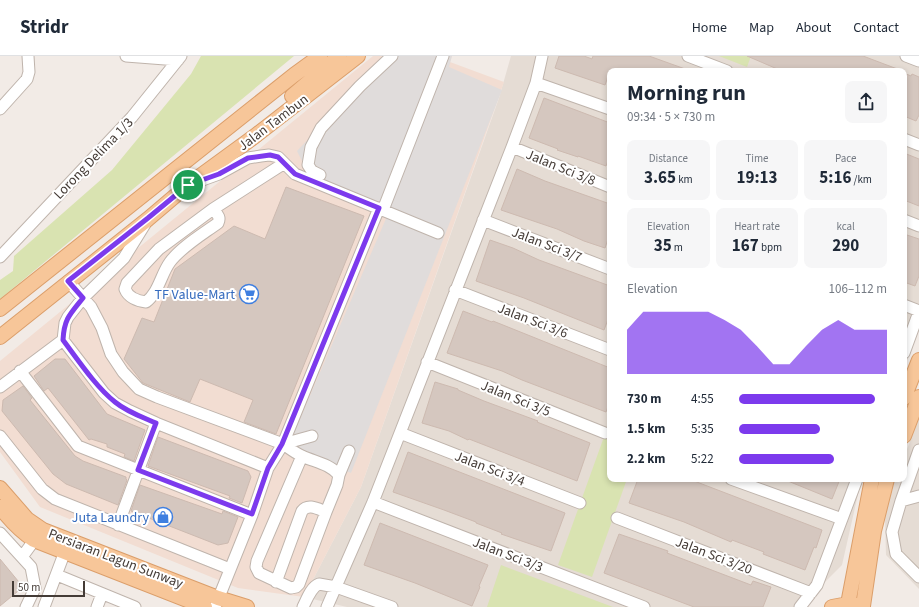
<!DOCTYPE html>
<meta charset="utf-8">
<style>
body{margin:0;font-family:"Source Sans 3",sans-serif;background:#f6f6f7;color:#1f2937;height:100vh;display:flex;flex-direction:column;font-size:15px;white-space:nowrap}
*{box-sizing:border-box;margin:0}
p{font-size:13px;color:#747a83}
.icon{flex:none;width:22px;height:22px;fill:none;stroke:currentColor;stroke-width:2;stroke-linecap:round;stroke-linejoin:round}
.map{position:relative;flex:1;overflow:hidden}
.panel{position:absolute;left:607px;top:12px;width:300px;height:414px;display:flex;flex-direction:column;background:#fff;border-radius:8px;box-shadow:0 2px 6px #0003}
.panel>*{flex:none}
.scale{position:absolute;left:12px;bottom:10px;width:73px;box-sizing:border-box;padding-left:4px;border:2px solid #443b36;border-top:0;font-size:11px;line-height:14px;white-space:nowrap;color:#443b36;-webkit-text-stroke:3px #fff;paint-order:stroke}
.pin{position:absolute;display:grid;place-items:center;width:34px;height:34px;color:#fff;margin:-17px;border:2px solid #fff;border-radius:50%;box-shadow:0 1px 4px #0007}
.round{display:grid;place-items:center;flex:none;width:42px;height:42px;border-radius:8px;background:#f6f6f7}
.head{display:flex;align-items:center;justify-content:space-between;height:68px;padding:0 20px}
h1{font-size:22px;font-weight:700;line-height:30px}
.metrics{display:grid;grid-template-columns:repeat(3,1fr);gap:6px;height:68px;padding:4px 20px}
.metrics div{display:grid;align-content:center;border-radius:8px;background:#f6f6f7;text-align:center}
.metrics b{font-size:17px;font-weight:700}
.metrics small{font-size:11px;font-weight:400}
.metrics p{font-size:11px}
.chart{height:112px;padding:8px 20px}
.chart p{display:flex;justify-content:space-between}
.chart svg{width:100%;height:72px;margin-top:4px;fill:#7c3aed;opacity:.7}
ul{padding:0 20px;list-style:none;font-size:13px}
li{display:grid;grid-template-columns:64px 48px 1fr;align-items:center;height:30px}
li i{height:10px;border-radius:5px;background:#7c3aed}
header{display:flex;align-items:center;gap:24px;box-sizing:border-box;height:56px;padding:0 20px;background:#fff;border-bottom:1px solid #e0e1e3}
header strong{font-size:19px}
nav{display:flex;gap:22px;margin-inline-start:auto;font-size:14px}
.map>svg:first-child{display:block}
</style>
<header>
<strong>Stridr</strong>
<nav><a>Home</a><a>Map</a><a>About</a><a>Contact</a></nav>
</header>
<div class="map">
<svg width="919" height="551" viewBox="0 0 919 551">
<rect width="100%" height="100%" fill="#f2ebe6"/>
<!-- residential -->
<path fill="#e5dcd4" d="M511,0H919V272L904,313V15H610V423H863L859,434L842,509L800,551H347L304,541L361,431L499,42Z
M919,362V533L886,499L885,462L895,423H904V401Z"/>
<!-- commercial -->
<path fill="#f2ddd2" d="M373,0H452L450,6L504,26L361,431L304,541L238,532L40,451L0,396V305Z"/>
<!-- green -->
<path fill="#d9e3b1" d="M201,0H294L0,243V224L13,215L14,200L112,114L191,18Z
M719,0H751L747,11Z
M610,364V423H627L592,521L558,509Z
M501,509L613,551H487Z"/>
<!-- parking -->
<path fill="#e0dcdb" d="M388,0H452L449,11L502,34L351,417L288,391L391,151L308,117L297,95Z"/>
<!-- building -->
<path fill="#d5c7bf" stroke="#cdbab0" d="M559,0H584L592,3L593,0H649L688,14L610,15L605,29L555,12Z
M747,0H863L900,14L782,15Z
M904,17L911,20L912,18L919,21V59L916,65L904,60Z
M544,42L610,67V99L606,110L578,100V101L557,94L558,93L529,82Z
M904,97L919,103V150L904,144Z
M517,113L545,125L610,148V177L605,192L584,185L557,173L501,154Z
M286,131L364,160L276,378L244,366L253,344L200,323L190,346L143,327L124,303L142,262L154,266L175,213L234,170L265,183Z
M904,178L919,183V220L915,230L904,226Z
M490,184L513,192L539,204L610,230V258L604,274L524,242L476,225Z
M463,255L492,266L493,265L610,312V345L606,356L522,324L502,315L447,297Z
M55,303H65L107,358L145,374L134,405L124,401L125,398L107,391V388L91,383L89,384L48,332L44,335L34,320Z
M435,326L458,333V334L484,345L538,365L537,366L590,387L577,425L469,383L468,384L449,375L422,367Z
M23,330L32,342L30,344L75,400L83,405L126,421V423L127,424L118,449L66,428L53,418L2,355L3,344Z
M158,381L248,415L251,421L242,447L229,442L230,440L148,410Z
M408,396L565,457L551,495L501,478L502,477L476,467V466L444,454L393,436Z
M638,423H689L822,474L816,492L814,491L805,514L763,498L764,496L732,484L731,486L684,466L629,447Z
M783,423H840L832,443Z
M140,429L222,458L223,455L238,461L228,487L218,489L131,455Z
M380,467L488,509L479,530L480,531L472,550L415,527L364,509Z
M619,478L668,495L667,497L751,529L753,525L771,531L763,551H694L604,517Z
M0,503L23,531L0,550Z"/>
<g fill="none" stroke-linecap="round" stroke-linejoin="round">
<!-- minor casing -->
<g stroke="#bfb4ac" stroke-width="13">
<path id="minor" d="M126,0L178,4
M688,0L727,15
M906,0L919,5
M536,27L610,53
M0,53L27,23L29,16L28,0
M904,83L919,89
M512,91L610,131
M320,119L312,115L308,109L311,91L321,72L360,30L392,0
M197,126L219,118L248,102L261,100L269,99L278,101L295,118L438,177
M213,153C217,158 221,161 218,167C203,178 181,191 170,206C161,218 159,236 146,246C137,245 128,241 125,233L127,227L159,193L213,153L283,108
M383,154L443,0
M483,164L610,213
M904,164L919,170
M0,201L132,61L181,0
M68,225L91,251L102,272L111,298L123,316L139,333L157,341L283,388C289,392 295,397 302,400C315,406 330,408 339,419L337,429L326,456L299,528L296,531L291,532L259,517L256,511L257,505L302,400
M455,234L610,294
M904,249L919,255
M63,284L104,337L115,347L130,355L156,367L268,412
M63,284L65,267L68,261L83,242L124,202L145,168
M904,297L919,256
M427,306L605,377
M20,315L78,390L252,459
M0,331L63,284
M400,377L580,447
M0,380L42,433L55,443L230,513
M283,388L312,380
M919,394L901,445L892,476L896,498L919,521
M339,419L349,395
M731,423L842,463
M901,445L919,440
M373,446L644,551
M617,462L811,537
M118,469L156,367
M0,477L31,511L35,532L26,551
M22,501L38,479
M57,519L135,551
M276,526L302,455C308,447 318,453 326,456
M44,551L67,490
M97,551L102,538
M215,551L252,459L268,412L283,388L379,152
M303,551C307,543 311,531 319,528L336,531L392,551
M327,551L373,446L512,91L536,27L542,0
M800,551L817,529L857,423"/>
</g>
<!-- major casing -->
<g stroke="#db9e6a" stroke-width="16">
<path id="major" d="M292,40L339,0
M0,253L294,19L320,0
M0,281L148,163L188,129L255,80L358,0
M904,342L919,304
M904,380L919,341
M0,432L27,463L43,474L218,542L247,551
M0,451C10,464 20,475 34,484L205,551
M848,548L872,423
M863,550L874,475L887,423
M832,551L848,548L857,549"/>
</g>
<!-- minor -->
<use href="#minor" stroke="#fff" stroke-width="11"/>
<!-- major -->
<use href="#major" stroke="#f7c699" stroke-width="14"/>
</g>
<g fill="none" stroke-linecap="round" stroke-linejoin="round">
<!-- route casing -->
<g stroke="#fff" stroke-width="8">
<path id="route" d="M270,99L278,101L295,118L379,152L282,388L268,412L252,458L138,414L156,367C142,361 127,356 115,346C96,331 78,304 63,284C64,263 70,258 83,242L68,225L148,162L188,129L219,118L248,102Z"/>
</g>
<!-- route -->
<use href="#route" stroke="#7c3aed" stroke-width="5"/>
</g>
<!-- icons -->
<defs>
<g id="supermarket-ring" transform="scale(1)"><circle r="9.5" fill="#fff" stroke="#3f7fe0" stroke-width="1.5"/><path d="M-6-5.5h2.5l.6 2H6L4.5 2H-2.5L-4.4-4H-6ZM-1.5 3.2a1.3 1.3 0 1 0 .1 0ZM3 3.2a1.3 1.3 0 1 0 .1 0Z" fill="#3f7fe0"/></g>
<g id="shop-ring" transform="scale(1)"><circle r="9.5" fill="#fff" stroke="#3f7fe0" stroke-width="1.5"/><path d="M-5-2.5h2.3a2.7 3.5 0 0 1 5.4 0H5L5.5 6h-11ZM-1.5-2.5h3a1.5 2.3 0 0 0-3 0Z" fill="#3f7fe0"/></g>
</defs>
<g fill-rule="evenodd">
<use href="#supermarket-ring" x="249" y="238"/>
<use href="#shop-ring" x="163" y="461"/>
</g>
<g text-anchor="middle" stroke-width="4" stroke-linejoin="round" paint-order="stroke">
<!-- street labels -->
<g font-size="14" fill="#443b36" stroke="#fff">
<text transform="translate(273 66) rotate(-37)" y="5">Jalan Tambun</text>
<text transform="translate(93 102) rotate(-46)" y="5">Lorong Delima 1/3</text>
<text transform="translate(561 111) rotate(22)" y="5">Jalan Sci 3/8</text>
<text transform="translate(547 188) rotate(21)" y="5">Jalan Sci 3/7</text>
<text transform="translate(533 264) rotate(21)" y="5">Jalan Sci 3/6</text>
<text transform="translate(516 342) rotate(22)" y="5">Jalan Sci 3/5</text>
<text transform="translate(490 412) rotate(21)" y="5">Jalan Sci 3/4</text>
<text transform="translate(508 498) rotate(21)" y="5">Jalan Sci 3/3</text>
<text transform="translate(714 499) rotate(21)" y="5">Jalan Sci 3/20</text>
<text transform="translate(116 502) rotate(21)" y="5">Persiaran Lagun Sunway</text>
</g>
<!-- shop labels -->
<g font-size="14" fill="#366cbe" stroke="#fff" text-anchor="end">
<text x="235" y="243">TF Value-Mart</text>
<text x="149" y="466">Juta Laundry</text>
</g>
</g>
</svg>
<div class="scale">50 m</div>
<div class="pin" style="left:188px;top:129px;background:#1e9e55"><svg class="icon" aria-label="arrive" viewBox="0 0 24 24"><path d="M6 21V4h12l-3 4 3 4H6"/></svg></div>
<section class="panel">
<div class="head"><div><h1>Morning run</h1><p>09:34 · 5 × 730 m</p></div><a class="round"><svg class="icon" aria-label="share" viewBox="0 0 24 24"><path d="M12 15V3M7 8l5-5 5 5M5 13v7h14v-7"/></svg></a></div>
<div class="metrics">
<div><p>Distance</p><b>3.65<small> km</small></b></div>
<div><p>Time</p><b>19:13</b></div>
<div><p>Pace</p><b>5:16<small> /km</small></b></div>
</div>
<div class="metrics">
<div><p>Elevation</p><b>35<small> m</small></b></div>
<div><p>Heart rate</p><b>167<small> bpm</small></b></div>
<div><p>kcal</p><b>290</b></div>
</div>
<div class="chart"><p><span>Elevation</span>106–112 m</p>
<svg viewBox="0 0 160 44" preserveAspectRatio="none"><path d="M0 44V17L10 6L20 6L30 6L40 6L50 6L60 11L70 17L80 27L90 38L100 38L110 27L120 17L130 11L140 17L150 17L160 17V44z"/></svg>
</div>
<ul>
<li><b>730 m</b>4:55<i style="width:92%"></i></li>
<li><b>1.5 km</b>5:35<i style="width:55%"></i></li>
<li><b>2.2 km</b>5:22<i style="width:64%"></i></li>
</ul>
</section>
</div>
